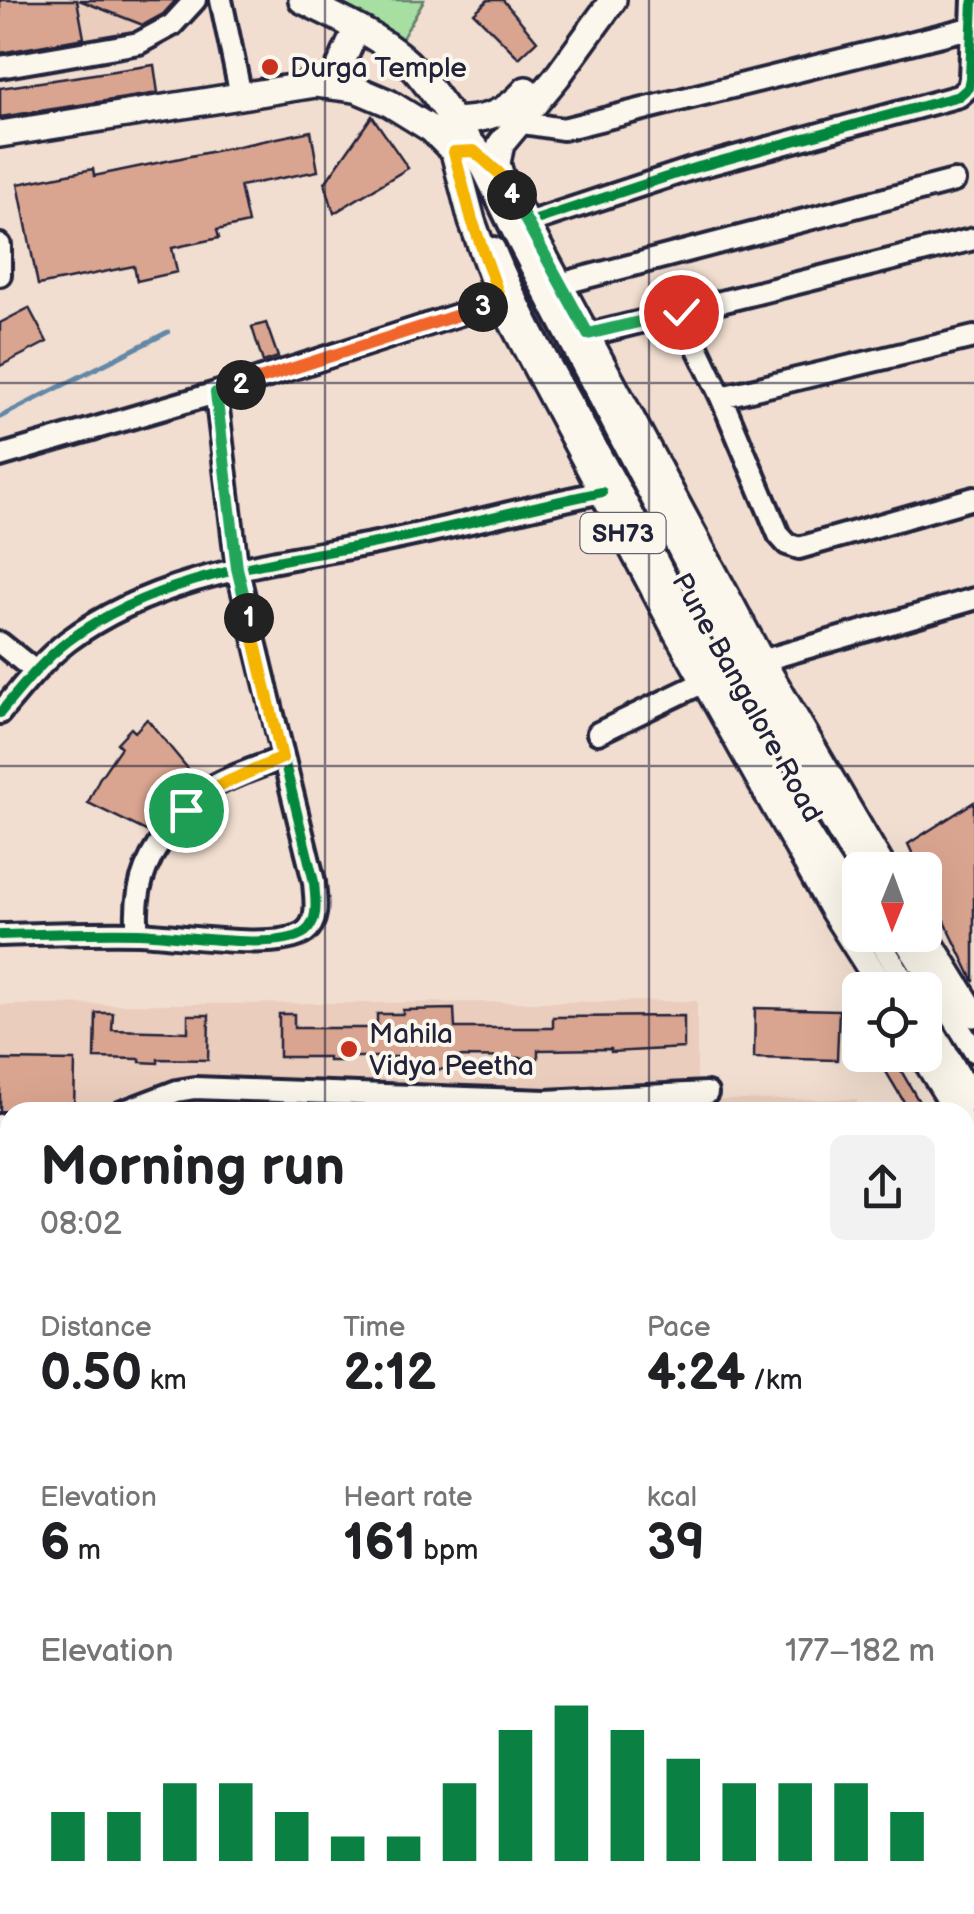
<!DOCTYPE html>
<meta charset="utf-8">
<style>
body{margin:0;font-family:"Balsamiq Sans",sans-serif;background:#f2f2f2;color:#202124;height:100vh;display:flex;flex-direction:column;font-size:38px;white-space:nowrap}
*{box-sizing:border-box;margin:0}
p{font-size:32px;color:#757577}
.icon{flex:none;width:55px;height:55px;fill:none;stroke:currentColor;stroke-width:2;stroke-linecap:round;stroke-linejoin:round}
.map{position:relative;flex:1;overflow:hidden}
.sheet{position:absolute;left:0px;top:1102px;width:975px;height:812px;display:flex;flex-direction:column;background:#fff;border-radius:30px 30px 0 0;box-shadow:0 10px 40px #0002}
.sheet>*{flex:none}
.needle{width:65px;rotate:181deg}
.buttons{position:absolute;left:842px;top:852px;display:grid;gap:20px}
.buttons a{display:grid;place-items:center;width:100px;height:100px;border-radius:15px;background:#fff;box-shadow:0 10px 40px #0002;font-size:50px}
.pin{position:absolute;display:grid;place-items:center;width:85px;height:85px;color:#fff;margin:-42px;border:5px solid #fff;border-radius:50%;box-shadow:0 2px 10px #0007}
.km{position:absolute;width:50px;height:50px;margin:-25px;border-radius:50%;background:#222;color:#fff;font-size:28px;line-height:50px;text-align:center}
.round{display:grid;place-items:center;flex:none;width:105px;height:105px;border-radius:15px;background:#f2f2f2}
.headline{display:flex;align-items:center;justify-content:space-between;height:170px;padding:0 40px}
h1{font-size:55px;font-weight:800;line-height:75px}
.stats{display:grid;grid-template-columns:repeat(3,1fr);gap:15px;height:170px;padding:10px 40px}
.stats div{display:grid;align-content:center}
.stats b{font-size:50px;font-weight:800}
.stats small{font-size:28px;font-weight:400}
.stats p{font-size:28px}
.chart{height:280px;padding:20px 40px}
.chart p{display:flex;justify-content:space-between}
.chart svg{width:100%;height:180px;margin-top:10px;stroke:#0b8043;stroke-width:6}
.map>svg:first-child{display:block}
</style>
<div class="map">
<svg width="974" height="1914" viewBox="0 0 974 1914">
<rect width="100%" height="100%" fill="#f1ded0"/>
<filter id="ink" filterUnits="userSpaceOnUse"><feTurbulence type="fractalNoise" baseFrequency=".01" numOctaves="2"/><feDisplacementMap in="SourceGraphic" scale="20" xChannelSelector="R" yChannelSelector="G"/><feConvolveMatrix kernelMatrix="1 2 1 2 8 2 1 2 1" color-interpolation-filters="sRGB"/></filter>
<g filter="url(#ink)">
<!-- built -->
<path fill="#eacdbd" d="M0,0H166L161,10L124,35L0,48Z
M697,1001V1092L708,1100L857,1099V1112H10V1178H0V1005Z
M974,1316V1598L965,1603V1325Z
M0,1422L10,1446V1905H203L207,1914H0Z
M437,1905H575L582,1914H422Z"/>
<!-- green -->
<path fill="#a7dea2" stroke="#64806e" stroke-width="2.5" d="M322,0H424L401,40Z"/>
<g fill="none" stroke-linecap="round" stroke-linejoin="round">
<!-- stream -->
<path stroke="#6388a7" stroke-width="5" d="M0,417L168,332"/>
</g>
<!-- building -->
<path fill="#daa590" stroke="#22223b" stroke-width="2.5" d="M0,0H77L84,38L0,53Z
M79,0H176L163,14L143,25Z
M488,0H503L537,41L519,58L474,13Z
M154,65L158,93L0,117V88Z
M372,116L408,168L334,213L325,183Z
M311,131L318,171L240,186L248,223L217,230L219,238L172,248L177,272L137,281L134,266L38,285L18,184L93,169L94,176Z
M29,308L47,342L0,366V323Z
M266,323L278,357L263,362L252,327Z
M147,719L194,776L150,833L88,803L99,779L121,747L117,743L131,728L135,732Z
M974,802V982L925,880V870H920L908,844Z
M755,1008L839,1010L837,1060L754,1058Z
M454,1009L455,1028H553V1017L684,1016V1048L611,1052V1049L538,1050V1058L455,1057L456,1069L404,1070V1057H345V1061H328V1057H279V1014H294V1028H377V1014H403V1010Z
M96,1013H113L112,1030L188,1032V1015H209L208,1060L158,1059V1063L140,1062V1059L95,1058Z
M876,1055H892L925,1112H910Z
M0,1060L75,1061L74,1112L0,1111Z"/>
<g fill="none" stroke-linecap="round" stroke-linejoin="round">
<!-- minor casing -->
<g stroke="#22223b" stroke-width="28">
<path id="minor" d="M221,0L241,96
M0,67L139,43L172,25L195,0
M517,122L563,129L970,28
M475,154L519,244L727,643L860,870
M527,223L691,169L959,96L968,88L970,78L973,0
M0,245V275
M494,248C530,337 582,419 627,503C700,642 771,782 860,911
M560,284L954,181
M681,313L721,397L974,337
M588,335L974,239
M721,397L779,535L787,544L799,548L974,498
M0,456L216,393L501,301
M0,643L35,671
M761,661L974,599
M0,713C21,688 42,661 68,641C155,576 268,563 371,544C448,529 525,508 602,492
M598,733L704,682
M138,933C132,885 150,849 182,815C189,808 196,798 204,792C226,777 257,768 282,758
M0,935C46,934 92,932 138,933C175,934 278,952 305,932C320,920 315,898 314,882L237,568L216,393
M876,935L910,990
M901,935L974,1051
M925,1016L974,1100
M122,1112L177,1091L195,1088L546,1101L707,1093
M0,1125L10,1124
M965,1277L974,1276
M0,1442L10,1469
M965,1614L974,1608
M0,1619L10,1615
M965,1690H974
M179,1905L183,1914
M458,1914L474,1905
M688,1914L692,1905
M902,1914V1905"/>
</g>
<!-- major casing -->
<g stroke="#22223b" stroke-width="32">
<path id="major" d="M302,0C339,19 388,39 416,71C446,106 465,143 500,174L756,651L884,870
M316,84L336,75L357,28
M452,121C485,120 504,115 526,90
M0,134L316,84L356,89L389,103L431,129L454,152L472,221L501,301L676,631L833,910L884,990
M500,174L497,163L501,144L557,77L613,0
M925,935L974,1014
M923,1055L958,1112
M965,1124L974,1142"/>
</g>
<!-- minor -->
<use href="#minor" stroke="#fbf7ec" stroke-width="20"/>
<!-- major -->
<use href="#major" stroke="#fbf7ec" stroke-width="25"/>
<!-- cycleway casing -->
<g stroke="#fbf7ec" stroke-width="16">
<path id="cycleway" d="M527,223L691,169L959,96L968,88L970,78L973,0
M0,713C21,688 42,661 68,641C155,576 268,563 371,544C448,529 525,508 602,492
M0,935C46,934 92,932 138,933C175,934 278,952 305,932C320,920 315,898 314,882L237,568L216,393"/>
</g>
<!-- cycleway -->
<use href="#cycleway" stroke="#00873e" stroke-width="10"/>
</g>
</g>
<g fill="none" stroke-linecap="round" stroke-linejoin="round" filter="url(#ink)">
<!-- split-1 casing -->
<g stroke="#fff" stroke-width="20">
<path id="split-1" d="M186,810L204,792L282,758L249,618"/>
</g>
<!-- split-2 casing -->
<g stroke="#fff" stroke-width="20">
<path id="split-2" d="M241,385L216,393L237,568L249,618"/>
</g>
<!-- split-3 casing -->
<g stroke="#fff" stroke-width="20">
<path id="split-3" d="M241,385L483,307"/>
</g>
<!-- split-4 casing -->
<g stroke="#fff" stroke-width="20">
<path id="split-4" d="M483,307L501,301L472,220L454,152L474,151L500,174L512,195"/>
</g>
<!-- split-5 casing -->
<g stroke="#fff" stroke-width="20">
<path id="split-5" d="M512,195L588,334L681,312"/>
</g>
<!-- split-1 -->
<use href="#split-1" stroke="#f5b400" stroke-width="12"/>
<!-- split-2 -->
<use href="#split-2" stroke="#22a559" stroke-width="12"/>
<!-- split-3 -->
<use href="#split-3" stroke="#f0652b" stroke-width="12"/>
<!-- split-4 -->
<use href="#split-4" stroke="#f5b400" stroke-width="12"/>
<!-- split-5 -->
<use href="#split-5" stroke="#22a559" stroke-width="12"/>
</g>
<!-- grid -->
<path fill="none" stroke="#22223b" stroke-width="2.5" stroke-opacity="0.55" d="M325,0V1112M649,0V1112M0,383H974M0,766H974M0,1148H10M965,1148H974M0,1531H10M965,1531H974M325,1905V1914M649,1905V1914"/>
<!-- markers -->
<g fill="#c8321e" stroke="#fbf7ec" stroke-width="4">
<circle cx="270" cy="67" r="10"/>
<circle cx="349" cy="1049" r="10"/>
</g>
<g text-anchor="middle" stroke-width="8" stroke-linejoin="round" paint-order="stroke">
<!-- shield labels -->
<rect fill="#fbf7ec" stroke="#636270" stroke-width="2.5" x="580.5" y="513" width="85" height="40" rx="8"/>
<g font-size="25" font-weight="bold" fill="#22223b">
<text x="623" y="542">SH73</text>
</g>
<!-- poi labels -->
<g font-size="28" fill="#22223b" stroke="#fbf7ec" text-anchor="start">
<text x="290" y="77">Durga Temple</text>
<text x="369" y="1043">Mahila<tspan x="369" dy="32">Vidya Peetha</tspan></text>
</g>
<!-- street labels -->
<g font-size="28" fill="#22223b" stroke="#fbf7ec">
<text transform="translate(748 697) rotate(61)" y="10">Pune Bangalore Road</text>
</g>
</g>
</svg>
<div class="buttons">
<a><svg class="needle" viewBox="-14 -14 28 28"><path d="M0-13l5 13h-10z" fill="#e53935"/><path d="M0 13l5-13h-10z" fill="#757577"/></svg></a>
<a><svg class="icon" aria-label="locate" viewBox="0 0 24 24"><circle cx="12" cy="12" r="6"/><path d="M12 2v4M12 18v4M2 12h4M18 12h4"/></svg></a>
</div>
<div class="pin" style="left:186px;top:810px;background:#1e9e55"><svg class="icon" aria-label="arrive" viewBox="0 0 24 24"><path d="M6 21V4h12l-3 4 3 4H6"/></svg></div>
<div class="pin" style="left:681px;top:312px;background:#d93025"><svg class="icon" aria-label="check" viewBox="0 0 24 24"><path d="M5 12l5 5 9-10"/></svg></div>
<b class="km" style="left:249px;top:618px">1</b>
<b class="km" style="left:241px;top:385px">2</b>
<b class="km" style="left:483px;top:307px">3</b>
<b class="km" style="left:512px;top:195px">4</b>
<section class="sheet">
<div class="headline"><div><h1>Morning run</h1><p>08:02</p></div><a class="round"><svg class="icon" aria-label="share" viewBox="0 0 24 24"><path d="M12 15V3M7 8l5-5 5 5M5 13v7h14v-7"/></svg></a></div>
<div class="stats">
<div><p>Distance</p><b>0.50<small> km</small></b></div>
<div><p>Time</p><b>2:12</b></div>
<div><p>Pace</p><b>4:24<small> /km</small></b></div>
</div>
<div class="stats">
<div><p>Elevation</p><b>6<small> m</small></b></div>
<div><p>Heart rate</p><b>161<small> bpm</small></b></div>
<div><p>kcal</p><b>39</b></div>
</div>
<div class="chart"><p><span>Elevation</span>177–182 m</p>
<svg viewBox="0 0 160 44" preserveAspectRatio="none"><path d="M5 44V32M15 44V32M25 44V25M35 44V25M45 44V32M55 44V38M65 44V38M75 44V25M85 44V12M95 44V6M105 44V12M115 44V19M125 44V25M135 44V25M145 44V25M155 44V32"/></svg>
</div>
</section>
</div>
